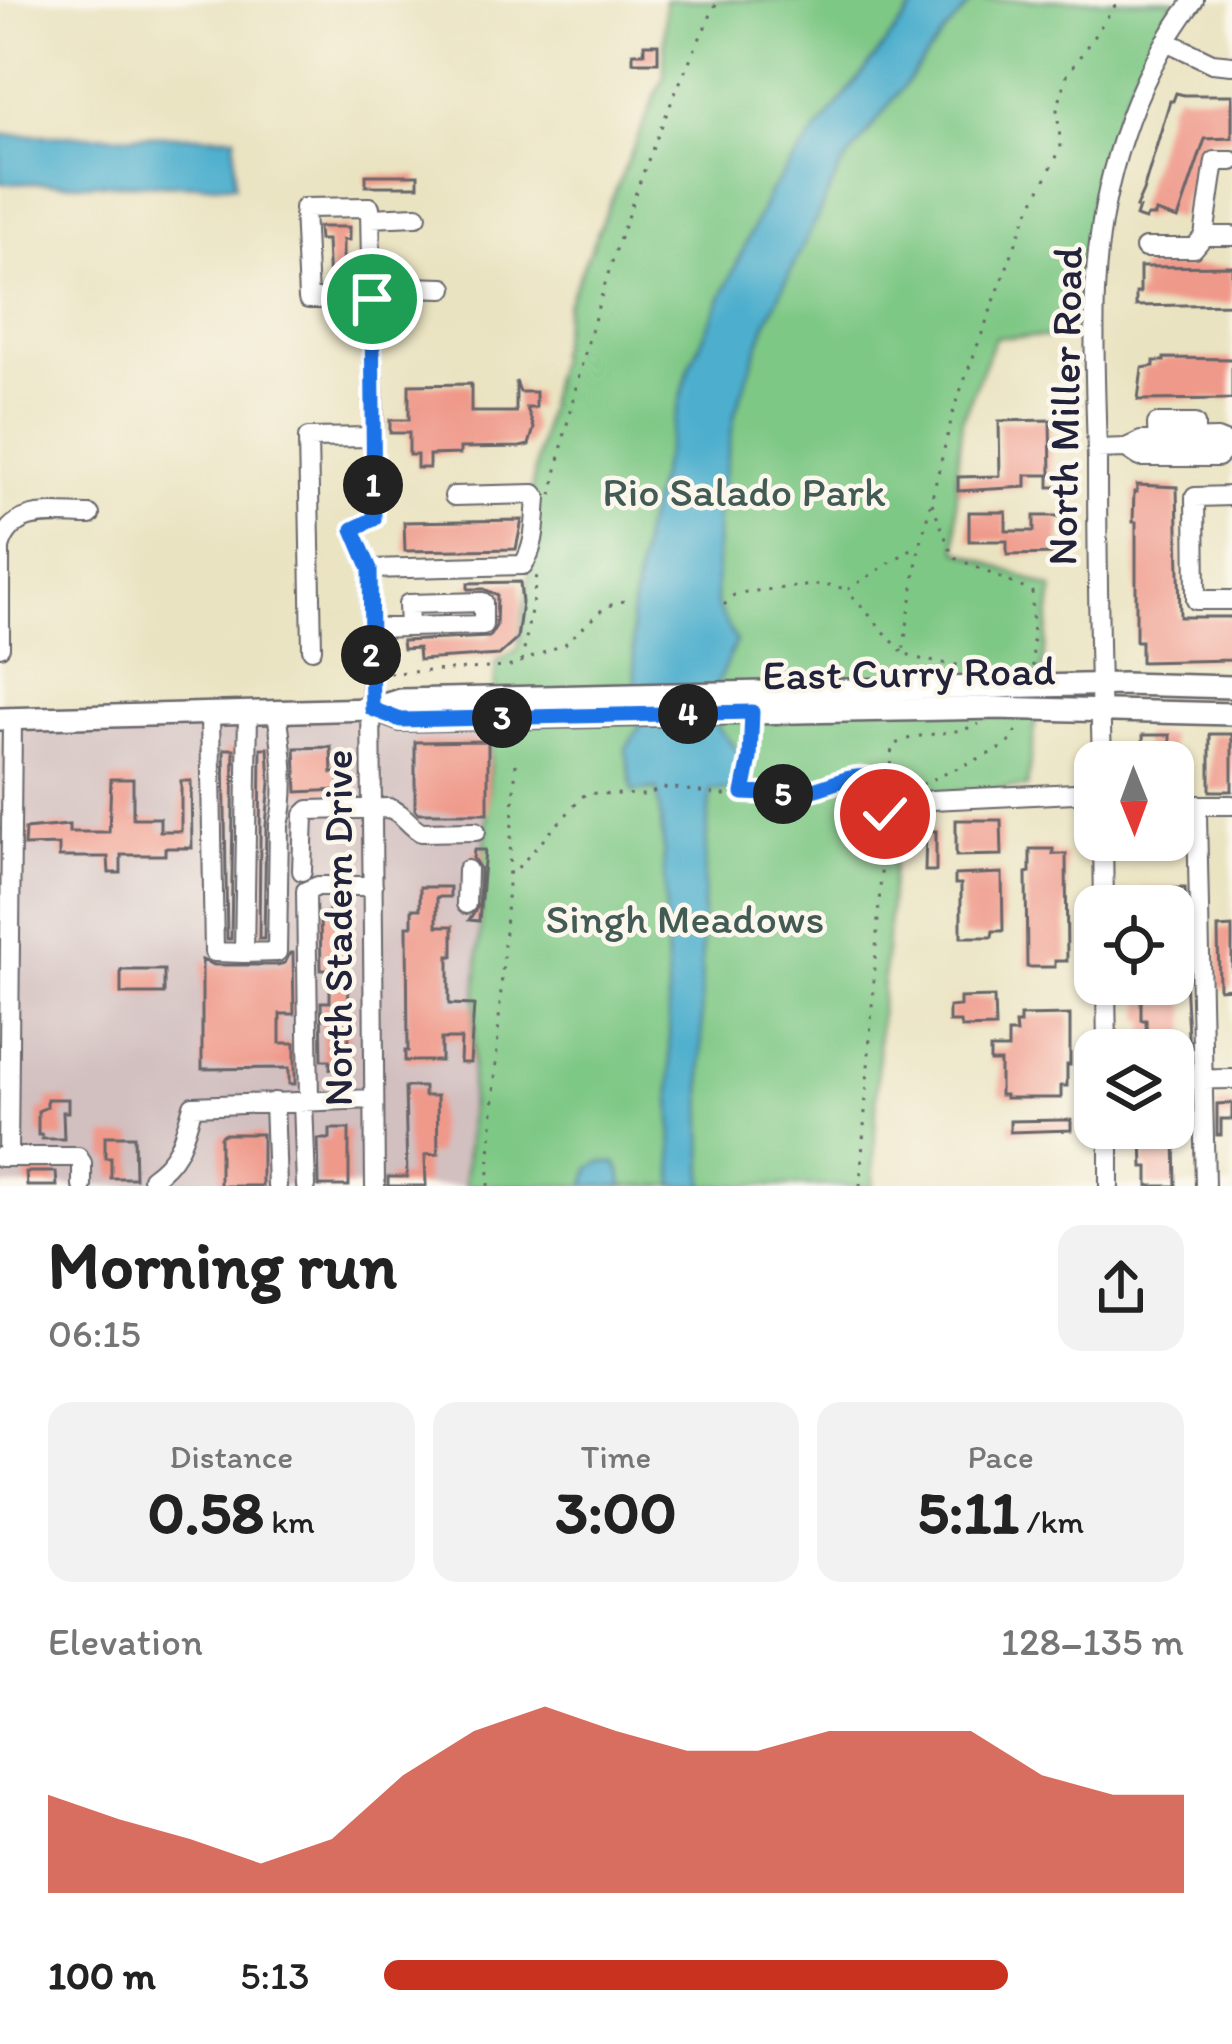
<!DOCTYPE html>
<meta charset="utf-8">
<style>
body{margin:0;font-family:Itim,sans-serif;background:#f2f2f2;color:#222;height:100vh;display:flex;flex-direction:column;font-size:45px;white-space:nowrap}
*{box-sizing:border-box;margin:0}
p{font-size:39px;color:#767676}
.icon{flex:none;width:66px;height:66px;fill:none;stroke:currentColor;stroke-width:2;stroke-linecap:round;stroke-linejoin:round}
.map{position:relative;height:1186px;overflow:hidden}
.sheet{display:flex;flex-direction:column;background:#fff;flex:1}
.sheet>*{flex:none}
.needle{width:78px;rotate:179deg}
.tools{position:absolute;left:1074px;top:741px;display:grid;gap:24px}
.tools a{display:grid;place-items:center;width:120px;height:120px;border-radius:24px;background:#fff;box-shadow:0 3px 9px #0004;font-size:60px}
.pin{position:absolute;display:grid;place-items:center;width:102px;height:102px;color:#fff;margin:-51px;border:6px solid #fff;border-radius:50%;box-shadow:0 3px 12px #0007}
.km{position:absolute;width:60px;height:60px;margin:-30px;border-radius:50%;background:#222;color:#fff;font-size:33px;line-height:60px;text-align:center}
.round{display:grid;place-items:center;flex:none;width:126px;height:126px;border-radius:24px;background:#f2f2f2}
.head{display:flex;align-items:center;justify-content:space-between;height:204px;padding:0 48px}
h1{font-size:66px;font-weight:700;line-height:90px}
.figures{display:grid;grid-template-columns:repeat(3,1fr);gap:18px;height:204px;padding:12px 48px}
.figures div{display:grid;align-content:center;border-radius:24px;background:#f2f2f2;text-align:center}
.figures b{font-size:60px;font-weight:700}
.figures small{font-size:33px;font-weight:400}
.figures p{font-size:33px}
.chart{height:336px;padding:24px 48px}
.chart p{display:flex;justify-content:space-between}
.chart svg{width:100%;height:216px;margin-top:12px;fill:#c8321e;opacity:.7}
ul{padding:0 48px;list-style:none;font-size:39px}
li{display:grid;grid-template-columns:192px 144px 1fr;align-items:center;height:90px}
li i{height:30px;border-radius:15px;background:#c8321e}
.map>svg:first-child{display:block}
</style>
<div class="map">
<svg width="1232" height="1186" viewBox="0 0 1232 1186">
<rect width="100%" height="100%" fill="#fbf7ec"/>
<filter id="ink" filterUnits="userSpaceOnUse"><feTurbulence type="fractalNoise" baseFrequency=".00833" numOctaves="2"/><feDisplacementMap in="SourceGraphic" scale="24" xChannelSelector="R" yChannelSelector="G"/><feConvolveMatrix kernelMatrix="1 2 1 2 8 2 1 2 1" color-interpolation-filters="sRGB"/></filter>
<filter id="wash" filterUnits="userSpaceOnUse"><feTurbulence type="fractalNoise" baseFrequency=".004" numOctaves="4" result="noise"/><feDisplacementMap in="SourceGraphic" scale="48" xChannelSelector="R" yChannelSelector="G"/><feGaussianBlur stdDeviation="2.7" result="paint"/><feColorMatrix in="noise" values="0 0 0 0 0 0 0 0 0 0 0 0 0 0 0 0 0 1.4 0 .05"/><feComposite in="paint" operator="in"/></filter>
<g filter="url(#wash)">
<rect width="100%" height="100%" fill="#eae3c1"/>
<!-- industrial -->
<path fill="#d2bfc0" d="M493,708L465,1186H0V729Z"/>
<!-- green -->
<path fill="#7ec885" stroke="#507560" stroke-width="3" d="M665,0H1175C1127,78 1094,161 1084,253C1080,280 1081,309 1080,337H995L962,420L956,474L957,550L1053,589L1027,787L930,793L917,798L897,822L879,1030L873,1186H465L496,662L518,649L533,548L532,486L567,304L664,76Z"/>
<!-- water -->
<path fill="#4eafcd" stroke="#386884" stroke-width="3" d="M920,0H974L943,35L840,169L766,323L735,413L718,510L716,605L736,641L718,682L717,726L741,755L738,790H711C697,922 702,1054 704,1186H674L663,839L657,789L633,792L626,749L639,728L631,617L644,530L689,368L770,191Z
M0,135L235,136V185L0,183Z
M601,1162L616,1163L621,1172L623,1186H585L590,1168Z"/>
<g id="blocks">
<!-- building -->
<path fill="#ef998a" d="M644,44H658V62H633V53H644Z
M1176,93L1184,95H1232V138L1205,139L1178,219L1156,212L1155,216H1147L1145,220L1136,217L1139,208L1136,207L1143,191L1170,101H1173Z
M366,175H418V186H366Z
M318,227H349V240H343V286H329L327,240H319Z
M1232,266V304L1136,306V293H1140V267Z
M1164,358L1232,359V399L1138,400L1142,368L1154,366V361H1164Z
M516,381L520,392H536V408H527L534,428L529,445L520,447L460,448V454L429,455V468H417V455H409V433H390V420H409V385L471,384V412H516Z
M1050,420L1051,475H1026V487L958,491V477L1000,476L999,421Z
M1049,475H1073V487H1049Z
M1137,485L1177,487L1180,617H1232V660L1141,662V641H1136V522H1133L1134,492H1137Z
M969,512H1006V531H1034V516H1060V554L1007,555V541H969Z
M522,520L516,549L405,551L404,522Z
M520,582L522,603L517,639L499,655L419,660L418,648L403,649L402,641L489,637L496,626L497,595L484,589H468V583Z
M1210,734H1232V791H1210Z
M1143,735H1170V762H1144Z
M488,741V813H418L415,810V742Z
M331,747L332,773H339L340,790L297,792L295,748Z
M261,748H268L270,783L266,825L264,939H259Z
M224,749H234L231,939H227Z
M111,779H133V818H160V831H181V781H191L192,848H165V855H121V873H109L108,857H59V845L24,846L25,829L69,825V832H109Z
M956,820H1001L1002,855L956,856Z
M926,831H936V871H925Z
M1030,849H1053V854H1066L1067,961H1055V967H1027L1026,873L1030,872Z
M474,850H485L479,921L469,920L479,904L480,869L473,858Z
M1002,873L1003,931H993L992,937H961V884H955V875Z
M420,887H450V897H437V926H453V956H449V1004L474,1005L470,1063H460L461,1039H441V1061H405V1051H408L407,926H412V909H420Z
M1185,888L1186,912H1173V906H1142V889Z
M329,903H348L349,1069H330V1060H322L321,1002H330V980L329,970H321L320,913H329Z
M1232,927V988L1219,989L1218,928Z
M290,953H293L294,1014H280V1043H295V1084H289V1068L202,1069V960L214,965H277L285,963Z
M1173,959H1184L1189,1054H1173V1050H1147L1146,1020H1141V984H1173Z
M121,970H164V994H121Z
M994,997L995,1027L961,1028L960,1022H949V1007L960,1006V998Z
M1070,1015V1065H1067V1086H1061V1098H1005V1095H1000V1062H990V1049H1008V1033H1016L1015,1024H1020V1016Z
M405,1087H424V1096H437L438,1154L425,1155L426,1186H388V1177H407Z
M47,1099H68V1112H63L64,1139H42V1135H38V1111L47,1107Z
M1232,1103V1119H1221V1135H1217V1104Z
M1061,1120H1071V1130L1010,1132V1121Z
M330,1129H349V1186H319L318,1139H330Z
M223,1134H262V1186H220V1137Z
M105,1136H134L135,1178H111V1158H105Z
M1175,1138L1176,1186H1148V1167H1143L1142,1139Z
M26,1172H56L57,1186H27Z"/>
</g>
</g>
<g filter="url(#ink)">
<use href="#blocks" fill-opacity="0" stroke="#68666a" stroke-width="3"/>
<g fill="none" stroke-linecap="round" stroke-linejoin="round">
<!-- minor casing -->
<g stroke="#68666a" stroke-width="22">
<path id="minor" d="M1166,41L1212,63L1232,65
M370,218L417,216
M1204,236L1215,161H1232
M1145,248H1194L1204,236H1232
M371,286L444,288
M372,299H308L304,208L370,207V210L374,423L373,437
M1126,448L1140,457H1218L1229,446
M1097,449L1126,448L1141,441L1217,439L1232,445
M1158,450L1157,424H1195V452
M1232,496L1195,497L1196,600H1232
M370,569L523,565C536,546 535,521 537,498L534,494L454,496
M371,628L483,625V602L408,604L409,627
M0,647V548C11,505 55,515 90,515
M312,649L308,438L373,437V519L353,529L370,569L375,1186
M210,714L214,952L244,953L248,713
M1102,762C1099,661 1097,559 1097,458C1096,403 1093,348 1095,292C1099,190 1131,82 1194,0
M932,800L1095,792
M1103,840L1104,906
M302,871L304,815L309,810L389,808C404,813 408,825 421,832L476,831
M466,904L467,870
M244,953L277,952L279,825C288,790 282,747 277,712
M1106,984L1107,1050
M1173,1080L1232,1079
M303,1101L306,1186
M309,1101L306,891L318,886H373
M274,1102L277,1186
M1109,1128V1186
M0,1157H78L82,1163V1186
M8,1157L12,719
M152,1178C181,1158 183,1137 193,1106L373,1099
M1205,1186L1197,815L1199,805H1232"/>
</g>
<!-- major casing -->
<g stroke="#68666a" stroke-width="26">
<path id="major" d="M372,709L401,720L996,708L1232,714
M0,719L372,709L400,700L1124,684L1232,687"/>
</g>
<!-- path -->
<path stroke="#68666a" stroke-width="3" stroke-dasharray="3 9" stroke-linecap="butt" d="M552,495C585,324 641,157 718,0
M932,503L953,557L1032,592L1033,671
M724,605L734,595L746,592L824,584L846,589
M902,652L847,590L916,546
M522,662L538,569
M981,670C956,662 926,665 903,652L918,554L955,405L1025,219L1061,148L1057,110L1067,75L1119,0
M389,673L508,667L565,644L605,607L630,599
M744,791L752,730
M886,813L892,746C918,730 951,737 979,724
M508,873H513L586,793L644,795L668,787L720,795L783,794L809,791L861,775L873,776L888,785
M488,1186L516,763
M860,1186L885,815L918,786L1002,748L1012,740L1020,724"/>
<!-- minor -->
<use href="#minor" stroke="#fff" stroke-width="18"/>
<!-- major -->
<use href="#major" stroke="#fff" stroke-width="21"/>
</g>
</g>
<g fill="none" stroke-linecap="round" stroke-linejoin="round" filter="url(#ink)">
<!-- route casing -->
<g stroke="#fff" stroke-width="24">
<path id="route" d="M372,299L374,519L353,529L370,569L372,709L401,720L752,712L750,758L743,793C763,794 783,794 803,792C838,787 853,765 888,785L885,814"/>
</g>
<!-- route -->
<use href="#route" stroke="#1a73e8" stroke-width="15"/>
</g>
<g text-anchor="middle" stroke-width="9" stroke-linejoin="round" paint-order="stroke">
<!-- street labels -->
<g font-size="42" fill="#22223b" stroke="#fbf7ec">
<text transform="translate(1064 406) rotate(-89)" y="15">North Miller Road</text>
<text transform="translate(909 672) rotate(-1)" y="15">East Curry Road</text>
<text transform="translate(337 928) rotate(-90)" y="15">North Stadem Drive</text>
</g>
<!-- park labels -->
<g font-size="42" fill="#425c55" stroke="#fbf7ec">
<text x="744" y="506">Rio Salado Park</text>
<text x="685" y="933">Singh Meadows</text>
</g>
</g>
</svg>
<div class="tools">
<a><svg class="needle" viewBox="-14 -14 28 28"><path d="M0-13l5 13h-10z" fill="#e53935"/><path d="M0 13l5-13h-10z" fill="#767676"/></svg></a>
<a><svg class="icon" aria-label="locate" viewBox="0 0 24 24"><circle cx="12" cy="12" r="6"/><path d="M12 2v4M12 18v4M2 12h4M18 12h4"/></svg></a>
<a><svg class="icon" aria-label="layers" viewBox="0 0 24 24"><path d="M12 4l9 5-9 5-9-5zM3 14l9 5 9-5"/></svg></a>
</div>
<div class="pin" style="left:372px;top:299px;background:#1e9e55"><svg class="icon" aria-label="arrive" viewBox="0 0 24 24"><path d="M6 21V4h12l-3 4 3 4H6"/></svg></div>
<div class="pin" style="left:885px;top:814px;background:#d93025"><svg class="icon" aria-label="check" viewBox="0 0 24 24"><path d="M5 12l5 5 9-10"/></svg></div>
<b class="km" style="left:373px;top:485px">1</b>
<b class="km" style="left:371px;top:655px">2</b>
<b class="km" style="left:502px;top:718px">3</b>
<b class="km" style="left:688px;top:714px">4</b>
<b class="km" style="left:783px;top:794px">5</b>
</div>
<section class="sheet">
<div class="head"><div><h1>Morning run</h1><p>06:15</p></div><a class="round"><svg class="icon" aria-label="share" viewBox="0 0 24 24"><path d="M12 15V3M7 8l5-5 5 5M5 13v7h14v-7"/></svg></a></div>
<div class="figures">
<div><p>Distance</p><b>0.58<small> km</small></b></div>
<div><p>Time</p><b>3:00</b></div>
<div><p>Pace</p><b>5:11<small> /km</small></b></div>
</div>
<div class="chart"><p><span>Elevation</span>128–135 m</p>
<svg viewBox="0 0 160 44" preserveAspectRatio="none"><path d="M0 44V24L10 29L20 33L30 38L40 33L50 20L60 11L70 6L80 11L90 15L100 15L110 11L120 11L130 11L140 20L150 24L160 24V44z"/></svg>
</div>
<ul>
<li><b>100 m</b>5:13<i style="width:78%"></i></li>
</ul>
</section>
